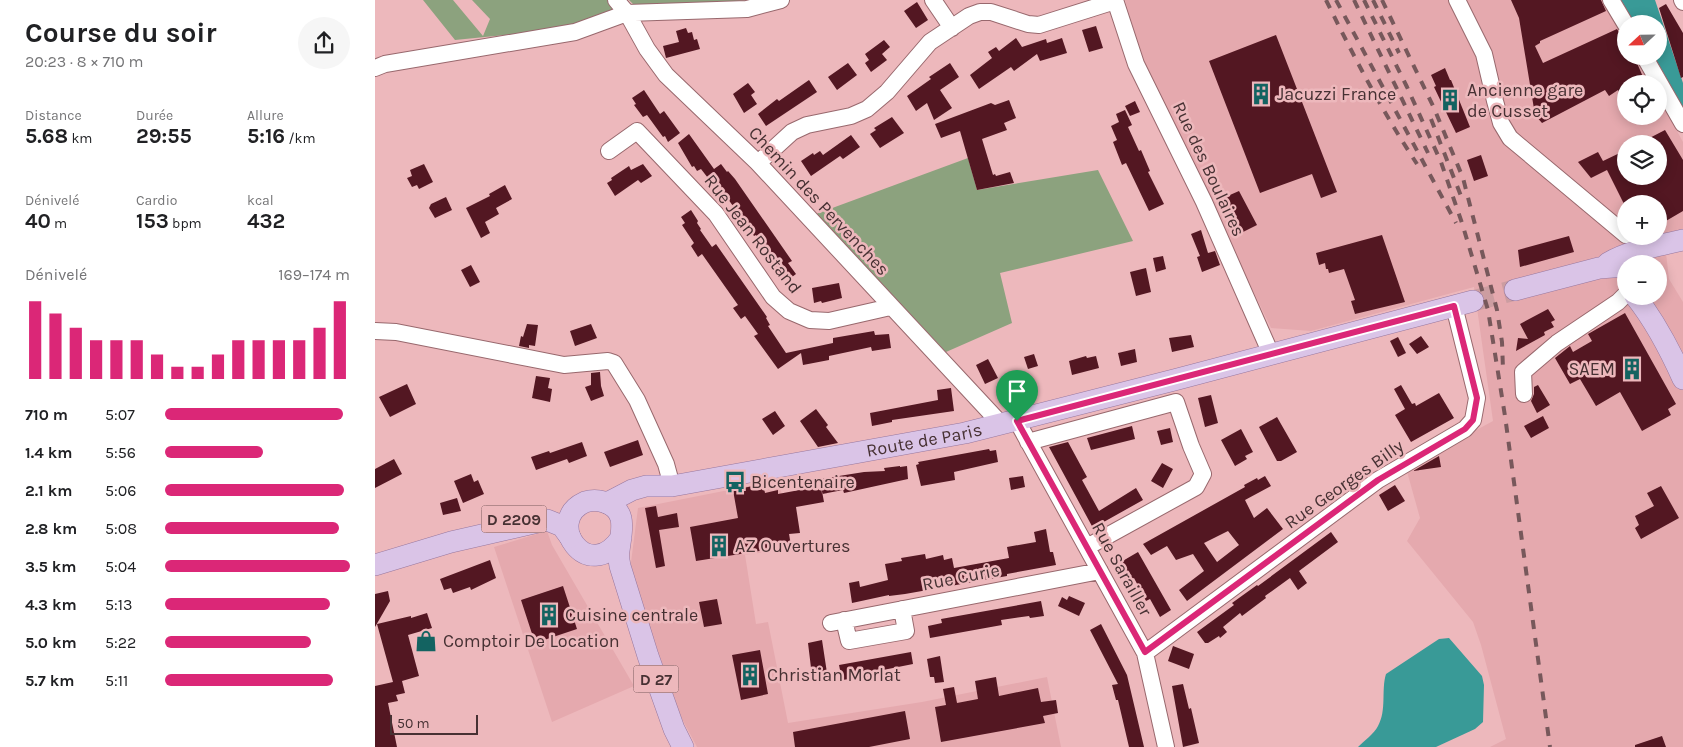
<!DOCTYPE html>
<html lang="fr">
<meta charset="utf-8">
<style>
body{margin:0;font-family:Karla,sans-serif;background:#f6f6f6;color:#202124;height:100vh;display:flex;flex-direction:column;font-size:19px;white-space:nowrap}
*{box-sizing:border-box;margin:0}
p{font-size:16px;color:#757577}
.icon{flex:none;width:28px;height:28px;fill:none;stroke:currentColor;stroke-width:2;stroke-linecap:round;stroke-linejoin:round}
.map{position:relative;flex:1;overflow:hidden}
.sheet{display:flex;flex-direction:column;background:#fff;width:375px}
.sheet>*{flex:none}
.needle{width:32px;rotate:248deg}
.fabs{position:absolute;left:1242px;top:15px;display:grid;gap:10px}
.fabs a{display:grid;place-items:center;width:50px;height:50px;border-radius:50%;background:#fff;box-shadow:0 2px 12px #0003;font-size:25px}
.scale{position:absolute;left:15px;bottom:12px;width:88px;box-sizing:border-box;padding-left:5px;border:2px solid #473133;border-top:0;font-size:14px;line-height:18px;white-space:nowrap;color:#473133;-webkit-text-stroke:4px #edb8bc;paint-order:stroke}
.pin{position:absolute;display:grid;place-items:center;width:42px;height:42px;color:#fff;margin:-51px -21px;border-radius:50% 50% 50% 0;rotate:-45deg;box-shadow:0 0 5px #0007}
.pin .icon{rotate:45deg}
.round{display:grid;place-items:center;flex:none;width:52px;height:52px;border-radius:26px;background:#f6f6f6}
.headline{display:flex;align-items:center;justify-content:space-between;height:85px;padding:0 25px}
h1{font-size:28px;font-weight:700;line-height:38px}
.figures{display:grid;grid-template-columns:repeat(3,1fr);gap:8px;height:85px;padding:5px 25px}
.figures div{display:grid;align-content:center}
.figures b{font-size:21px;font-weight:700}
.figures small{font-size:14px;font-weight:400}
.figures p{font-size:14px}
.chart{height:140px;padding:10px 25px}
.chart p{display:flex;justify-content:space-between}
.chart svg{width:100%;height:90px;margin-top:5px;stroke:#db2777;stroke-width:6}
ul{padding:0 25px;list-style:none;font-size:16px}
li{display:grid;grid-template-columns:80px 60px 1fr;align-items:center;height:38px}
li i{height:12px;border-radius:6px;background:#db2777}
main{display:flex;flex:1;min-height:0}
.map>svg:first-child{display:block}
</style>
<main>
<section class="sheet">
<div class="headline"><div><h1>Course du soir</h1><p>20:23 · 8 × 710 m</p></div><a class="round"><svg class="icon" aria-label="share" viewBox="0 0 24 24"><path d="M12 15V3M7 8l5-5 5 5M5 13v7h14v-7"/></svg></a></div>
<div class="figures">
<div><p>Distance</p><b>5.68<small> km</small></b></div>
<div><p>Durée</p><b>29:55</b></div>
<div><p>Allure</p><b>5:16<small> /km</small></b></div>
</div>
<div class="figures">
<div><p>Dénivelé</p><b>40<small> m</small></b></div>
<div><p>Cardio</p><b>153<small> bpm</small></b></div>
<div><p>kcal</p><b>432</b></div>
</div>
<div class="chart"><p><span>Dénivelé</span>169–174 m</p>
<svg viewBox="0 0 160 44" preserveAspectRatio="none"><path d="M5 44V6M15 44V12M25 44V19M35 44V25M45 44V25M55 44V25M65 44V32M75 44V38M85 44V38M95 44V32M105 44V25M115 44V25M125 44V25M135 44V25M145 44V19M155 44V6"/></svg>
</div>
<ul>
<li><b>710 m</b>5:07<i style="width:96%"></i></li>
<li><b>1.4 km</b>5:56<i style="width:53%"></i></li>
<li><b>2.1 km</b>5:06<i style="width:97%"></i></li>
<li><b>2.8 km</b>5:08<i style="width:94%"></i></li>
<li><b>3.5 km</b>5:04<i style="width:100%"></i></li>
<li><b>4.3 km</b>5:13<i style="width:89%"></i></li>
<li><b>5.0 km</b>5:22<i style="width:79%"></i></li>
<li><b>5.7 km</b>5:11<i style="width:91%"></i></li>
</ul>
</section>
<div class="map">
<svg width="1308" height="747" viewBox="0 0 1308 747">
<rect width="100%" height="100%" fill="#edb8bc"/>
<!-- built -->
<path fill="#e5a9ae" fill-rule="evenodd" d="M750,0H1229L1251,40V56H1260L1276,84H1251V116H1284V98L1308,142V232L1289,236L1294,279L1308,302V747H1115L1131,739L1106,645L1098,622L1032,541L1045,518L1031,468L1118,421L1099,287L936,331L896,328L769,65ZM1251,144H1284V176H1251ZM1251,204H1284V236H1251ZM1251,264H1284V296H1251Z
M404,480L417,548L370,555L381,624L393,622L413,723L547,702L672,677L686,747H322L305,715L255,570L263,508Z
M172,531L177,545L259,686L177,722L119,547Z"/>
<!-- green -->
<path fill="#8ca27e" d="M48,0H78L108,36L115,19L97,0H233L242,11L200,28L80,40Z
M254,0H376L261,7Z
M593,158L602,190L723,170L758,241L625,273L637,323L571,352L441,214Z"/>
<!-- water -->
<path fill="#399a97" d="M1246,0H1280L1308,83V108L1279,56H1284V24H1260Z
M1074,638L1107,676L1109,685L1108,722L1100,729L1061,747H983C989,741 999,734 1003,726C1012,710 1006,690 1011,674L1064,639Z"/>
<!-- building -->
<path fill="#531722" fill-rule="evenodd" d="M1136,0H1226L1231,11L1165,41V43L1160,46L1168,63L1242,29L1251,44V56H1259L1271,84H1251V105L1243,90L1234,96L1230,90L1167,123L1160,115L1144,18Z
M542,2L553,20L541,28L529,11Z
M1291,4L1308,33V77L1306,78L1284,8Z
M721,26L728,48L714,52L707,30Z
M311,28L313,33L317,32L319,40L322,39L325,49L291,58L288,46L304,42L301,31Z
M901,35L962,192L946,198L937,174L885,193L834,61Z
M641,38L647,47L671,39L672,43L687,38L692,53L665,61L662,54L639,71L636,67L604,89L595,75L617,58L613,52L621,47L624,51Z
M509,40L515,47L507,54L512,60L496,72L490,63L494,60L490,54Z
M473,63L482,75L462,90L453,77Z
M575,63L584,77L565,90L577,108L559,120L552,103L541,111L532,96L556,79L554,77Z
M1070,68L1075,80H1076L1095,127L1081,133L1059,87L1061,86L1056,75Z
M434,80L442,92L391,126L383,114L402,99L404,101Z
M373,83L380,92L376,95L382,104L369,113L358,94Z
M269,90L285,114L289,111L305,133L293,142L290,136L288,137L272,115L268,117L259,105L261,104L257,98Z
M634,100L641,118L629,123L632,130L607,139L618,175L620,174L621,176L635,172L639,183L602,190L585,131L566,138L560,124L616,103L620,105Z
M760,101L765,112L755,116L750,106Z
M750,110L757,125L753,127L764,151L766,150L775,171L773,172L789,204L774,211L751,163L747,165L738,142L742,140L736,126L744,122L741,114Z
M517,117L529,133L505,148L495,134L501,130L499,128Z
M1290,130L1308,160V211L1284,225V204H1249L1232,170L1216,178L1203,162L1223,152L1228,161L1251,150V176H1284V144H1263Z
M314,134L339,169L346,164L352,172L353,171L360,179L417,261L413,263L421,274L409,283L401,272L403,270L381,235L379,236L346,189L343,191L326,169L322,171L319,166L317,167L303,143Z
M476,135L485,147L468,159L465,156L436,176L426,161L438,153L439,155L445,151L448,155Z
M1106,155L1113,176L1099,181L1092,160Z
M49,164L58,182L44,189L42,185L37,187L32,178L37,176L35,170Z
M268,164L277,176L266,183L263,180L240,196L232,183L237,180L236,178L254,166L256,170Z
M130,185L137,199L121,208L124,214L110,222L115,233L106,238L91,208L115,196L114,194Z
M864,191L882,225L866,233L848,198Z
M71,197L77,210L60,218L54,208L56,204Z
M316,210L323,221L322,223L326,229L325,230L337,247L341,244L392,317L391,318L395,325L393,326L411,353L458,343V338L499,331L500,335L514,334L516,348L497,351L496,347L454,356V360L428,365L426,353L403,369L379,336L383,334L370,316L366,319L358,308L363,305L327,254L323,257L316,246L319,243L307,225L310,223L306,217Z
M826,230L833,253L840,251L845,265L827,272L822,257L825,256L816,234Z
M1007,235L1030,302L980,314L976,301L980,300L969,269L954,273L953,269H951L950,263L944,265L941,253Z
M1194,236L1199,252L1145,267L1143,250Z
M788,256L791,269L781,272L778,258Z
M96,265L105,282L95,287L86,270Z
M771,268L776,292L761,296L755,272Z
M464,283L467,298L447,303L446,301L439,303L437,288Z
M1173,309L1180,320L1176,322L1179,327L1169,332L1170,335L1141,351L1143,338L1153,339L1145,324Z
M1250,313L1301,404L1293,409L1296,415L1267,431L1245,392L1221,406L1205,379L1195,384L1180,358L1195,346L1198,352L1217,341L1213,334Z
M152,324L163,325L160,346L154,345V348L144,346L146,336L148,337Z
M216,324L222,338L200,346L195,331Z
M816,335L819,347L797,352L794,338Z
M1046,336L1054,347L1042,354L1034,344Z
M1023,337L1031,353L1023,357L1015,341Z
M760,349L762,362L746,366L743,353Z
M659,354L663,366L653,369L649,357Z
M711,356L712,358L721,356L724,368L697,375L694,361Z
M613,359L623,378L610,384L601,365Z
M225,372L226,386L229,396L216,401L210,387L216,385V373Z
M161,376L175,378L173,388L177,389L175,402L157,398Z
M32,384L41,404L15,417L4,397Z
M1026,385L1037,404L1040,403L1041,406L1064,393L1079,418L1036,442L1020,415L1030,409L1019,389Z
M1163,385L1175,405L1162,413L1156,401L1159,394V387Z
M576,388L579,411L517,420V422L497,426L495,413L563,400L562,390Z
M836,395L843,423L830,427L823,398Z
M441,409L453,425L451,427L463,443L443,447L425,421Z
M400,411L410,426L398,435L387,419Z
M1168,416L1174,428L1156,438L1149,426Z
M902,417L922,452L906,461H902L884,427Z
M757,426L760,439L716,450L712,438Z
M795,428L798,442L786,445L782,431Z
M866,429L878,452L870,456L872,459L860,466L846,440Z
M263,440L268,455L235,467L229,452Z
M207,442L212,456L194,463L192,459L161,470L156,457L174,451L175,453Z
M693,442L712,477L707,480L724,511L761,488L768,500L718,528L674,447Z
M614,449L615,451L621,450L623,462L579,472L580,480L546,486L541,465L544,464L543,462Z
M1064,456L1066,467L1038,471Z
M19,459L27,474L0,488V469Z
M787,463L798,469L788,488L776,481Z
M525,466V467L532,466L533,479L469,493L468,490L447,494L445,479L489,472L510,471L509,468Z
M96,474L99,482L103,480L109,494L88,503L79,481Z
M648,476L650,487L636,490L634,478Z
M890,476L896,486L870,500L879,518L892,508L908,529L812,601L804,590L829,571L818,554L801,560L792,546L776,555L768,544L870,487L869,485L882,478L883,480ZM853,531L864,545L842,562L829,543Z
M388,484L390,493L403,490V494L446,486L449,502L421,507L425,533L414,534L416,546L321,561L315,527L363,518L358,490Z
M1020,485L1030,501L1013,511L1004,495Z
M1286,486L1304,518L1266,539L1260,528L1264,525L1260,516L1279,506L1272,493Z
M82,498L86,511L68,515L65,503Z
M281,506L283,517L302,513L304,527L284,530L290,566L281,568L270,508Z
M671,529L675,552H678L681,565L632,574V576L530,594L514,596V595L477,603L474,583L484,581L485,587L513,580L510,564L527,561L526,558L550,554L551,559L568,555L569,560L577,558L579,568L634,558L632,547L661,542L659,532Z
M956,532L963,542L924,571L932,583L923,590L915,578L890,596L891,598L867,616L865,613L848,627L852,632L845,638L844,636L833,643H830L822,632L859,605L857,603L882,585L883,586Z
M763,552L796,610L785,617L775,599L771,601L759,578L749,583L739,566Z
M115,560L121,578L96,590L95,587L78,593L76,588L69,590L65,579Z
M188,586L202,629L160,643L146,600Z
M13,591L15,601L0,627V594Z
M694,596L710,603L704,616L683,606L687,597L692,600Z
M342,599L347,624L329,627L324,602Z
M666,601L669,616L655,618L654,616L626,620L627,625L555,638L553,626L567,623L566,619Z
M52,613L57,628L33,635L44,676L27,681L30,693L21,695L23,701L13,703L22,747H0V686L18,682L2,624L36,616V618Z
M726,624L752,675L769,747H754L743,700H741L737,685L743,684L715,630Z
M447,640L452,673L437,676L433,643Z
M798,646L819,654L814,669L793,661Z
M385,650L393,694L366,700L357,655Z
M536,652L538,664L493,673L494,679L483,681L482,678L467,680L464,665Z
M565,656L569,682L560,683L559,677H555L552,659Z
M621,677L624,696L663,688L666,702L681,700L683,713L668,716L670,723L566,742L560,707L571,705L568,689L579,687L582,703L603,699L600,681Z
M808,684L814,709L816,708L824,743L808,747L797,686Z
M530,711L535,739L494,747H420L418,732Z
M1287,736L1291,747H1260V745Z"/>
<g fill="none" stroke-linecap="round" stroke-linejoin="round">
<!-- major-tunnel -->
<path stroke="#cc9da1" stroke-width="21" stroke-dasharray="21 11" stroke-linecap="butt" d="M1098,301L1140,290"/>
<!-- minor casing -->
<g stroke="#98686d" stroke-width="18">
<path id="minor" d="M241,0L252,13L272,49L291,75L383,163L626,424
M558,0L577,28
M740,0L761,64L829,202L896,354
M1082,0L1109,54L1120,101L1126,123L1135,138L1251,235
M1236,0L1251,25
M1307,0L1308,2
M1269,56L1308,124
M0,68L10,64L200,32L252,13L372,9L406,0
M234,151L262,131L341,214L398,297L414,311L435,320L454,321L511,308L515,306
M383,163L417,132L432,125L476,116L492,109L512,92L555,42L594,16L605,12H616L653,24L664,25L740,1
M0,331L21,332L189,365L233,361L239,363L262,400L291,464L297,486
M1149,394L1148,372L1182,343L1243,302L1251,294
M642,421L770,653L791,747
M653,442L801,402L816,446L828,474L821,487L712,547
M469,620L474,641L531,631L527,609
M456,623L725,571
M770,653L1003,480L1090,429L1098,420L1102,398L1079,306"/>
</g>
<!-- major casing -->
<g stroke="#97779e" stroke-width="22">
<g id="major">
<path d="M1233,263C1255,250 1283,246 1308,240"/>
<path d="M1140,290L1224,268L1251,266"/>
<path d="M1260,296C1280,321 1295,350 1308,379"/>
<path id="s1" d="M232,503L257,490L271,486H297L590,433L799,380L1098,301"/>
<path d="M246,538C213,586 168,521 210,502C216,500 223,500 229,502C254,510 246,532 244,551C243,556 244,561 245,566L273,656L299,729L308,747"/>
<path d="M0,565L76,542L172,520L187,526L195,537"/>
</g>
</g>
<!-- minor -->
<use href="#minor" stroke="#fff" stroke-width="16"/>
<!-- major -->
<use href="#major" stroke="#dac4e7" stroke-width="21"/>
<!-- rail -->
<path stroke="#77585b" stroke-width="4" stroke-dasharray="9 9" stroke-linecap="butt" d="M951,0C979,57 1007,111 1042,164
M961,0L1081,223
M979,0L1053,153
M989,0L1032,87L1066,162L1087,223L1113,310L1130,416L1175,747
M998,0L1024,53
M1007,0L1059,108L1088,178L1122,310L1127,342L1128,369
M1056,119L1086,196"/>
</g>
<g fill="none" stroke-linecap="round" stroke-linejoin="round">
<!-- route casing -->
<g stroke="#fff" stroke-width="10">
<path id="route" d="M1079,306L1102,398L1098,420L1090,429L1003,480L770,652L642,421Z"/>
</g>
<!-- route -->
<use href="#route" stroke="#db2777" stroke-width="6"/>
</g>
<!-- icons -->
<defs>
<g id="building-bare" transform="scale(1.725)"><path d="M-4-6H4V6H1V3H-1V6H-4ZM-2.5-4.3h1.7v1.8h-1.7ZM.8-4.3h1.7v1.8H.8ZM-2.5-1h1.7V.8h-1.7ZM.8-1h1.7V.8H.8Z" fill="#136361" stroke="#edb8bc" stroke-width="2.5" paint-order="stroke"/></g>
<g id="bus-bare" transform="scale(1.725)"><path d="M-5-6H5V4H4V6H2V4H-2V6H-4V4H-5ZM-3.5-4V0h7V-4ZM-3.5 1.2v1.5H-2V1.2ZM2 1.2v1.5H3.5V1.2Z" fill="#136361" stroke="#edb8bc" stroke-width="2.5" paint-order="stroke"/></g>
<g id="shop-bare" transform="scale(1.725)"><path d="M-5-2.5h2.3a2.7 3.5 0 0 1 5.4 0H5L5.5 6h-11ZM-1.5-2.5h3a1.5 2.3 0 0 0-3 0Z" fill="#136361" stroke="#edb8bc" stroke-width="2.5" paint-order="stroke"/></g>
</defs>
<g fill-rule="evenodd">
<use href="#building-bare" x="886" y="94"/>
<use href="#building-bare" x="1075" y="100"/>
<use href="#building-bare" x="1257" y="369"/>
<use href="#bus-bare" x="360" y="482"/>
<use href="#building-bare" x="344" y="546"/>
<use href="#building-bare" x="174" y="615"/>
<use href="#shop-bare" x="51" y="641"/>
<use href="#building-bare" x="375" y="675"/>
</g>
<g text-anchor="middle" stroke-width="5" stroke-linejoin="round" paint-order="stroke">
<!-- shield labels -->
<g fill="#edb8bc" stroke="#795a5c" stroke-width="1">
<rect x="106.5" y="505.5" width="65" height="27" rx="4"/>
<rect x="258.5" y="665.5" width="45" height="27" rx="4"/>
</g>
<g font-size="16" font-weight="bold" fill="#473133">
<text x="139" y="525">D 2209</text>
<text x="281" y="685">D 27</text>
</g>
<!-- poi labels -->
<g font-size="18" fill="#473133" stroke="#edb8bc" text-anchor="start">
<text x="1092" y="96">Ancienne gare<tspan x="1092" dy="21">de Cusset</tspan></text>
<text x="902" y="100">Jacuzzi France</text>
<text x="1240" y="375" text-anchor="end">SAEM</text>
<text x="376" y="488">Bicentenaire</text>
<text x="360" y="552">AZ Ouvertures</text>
<text x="190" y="621">Cuisine centrale</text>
<text x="68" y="647">Comptoir De Location</text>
<text x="392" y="681">Christian Morlat</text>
</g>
<!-- street labels -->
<g font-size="18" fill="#473133" stroke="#edb8bc">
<text transform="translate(834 169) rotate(65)" y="6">Rue des Boulaires</text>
<text transform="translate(444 201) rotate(47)" y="6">Chemin des Pervenches</text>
<text transform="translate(378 234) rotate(52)" y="6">Rue Jean Rostand</text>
<text dy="6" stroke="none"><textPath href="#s1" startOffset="325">Route de Paris</textPath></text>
<text transform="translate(969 484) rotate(-35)" y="6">Rue Georges Billy</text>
<text transform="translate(747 569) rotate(61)" y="6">Rue Sarailler</text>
<text transform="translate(586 577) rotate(-11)" y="6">Rue Curie</text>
</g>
</g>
</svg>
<div class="fabs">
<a><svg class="needle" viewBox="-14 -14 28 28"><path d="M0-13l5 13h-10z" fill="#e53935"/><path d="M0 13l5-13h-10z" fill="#757577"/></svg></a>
<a><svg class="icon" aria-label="locate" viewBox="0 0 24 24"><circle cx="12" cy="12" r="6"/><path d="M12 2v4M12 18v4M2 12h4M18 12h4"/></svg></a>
<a><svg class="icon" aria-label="layers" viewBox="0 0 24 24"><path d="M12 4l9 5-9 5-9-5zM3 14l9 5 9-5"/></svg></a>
<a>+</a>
<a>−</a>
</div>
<div class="scale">50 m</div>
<div class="pin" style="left:642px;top:421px;background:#1e9e55"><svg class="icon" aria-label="arrive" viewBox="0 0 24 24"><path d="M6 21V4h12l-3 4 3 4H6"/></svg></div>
</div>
</main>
